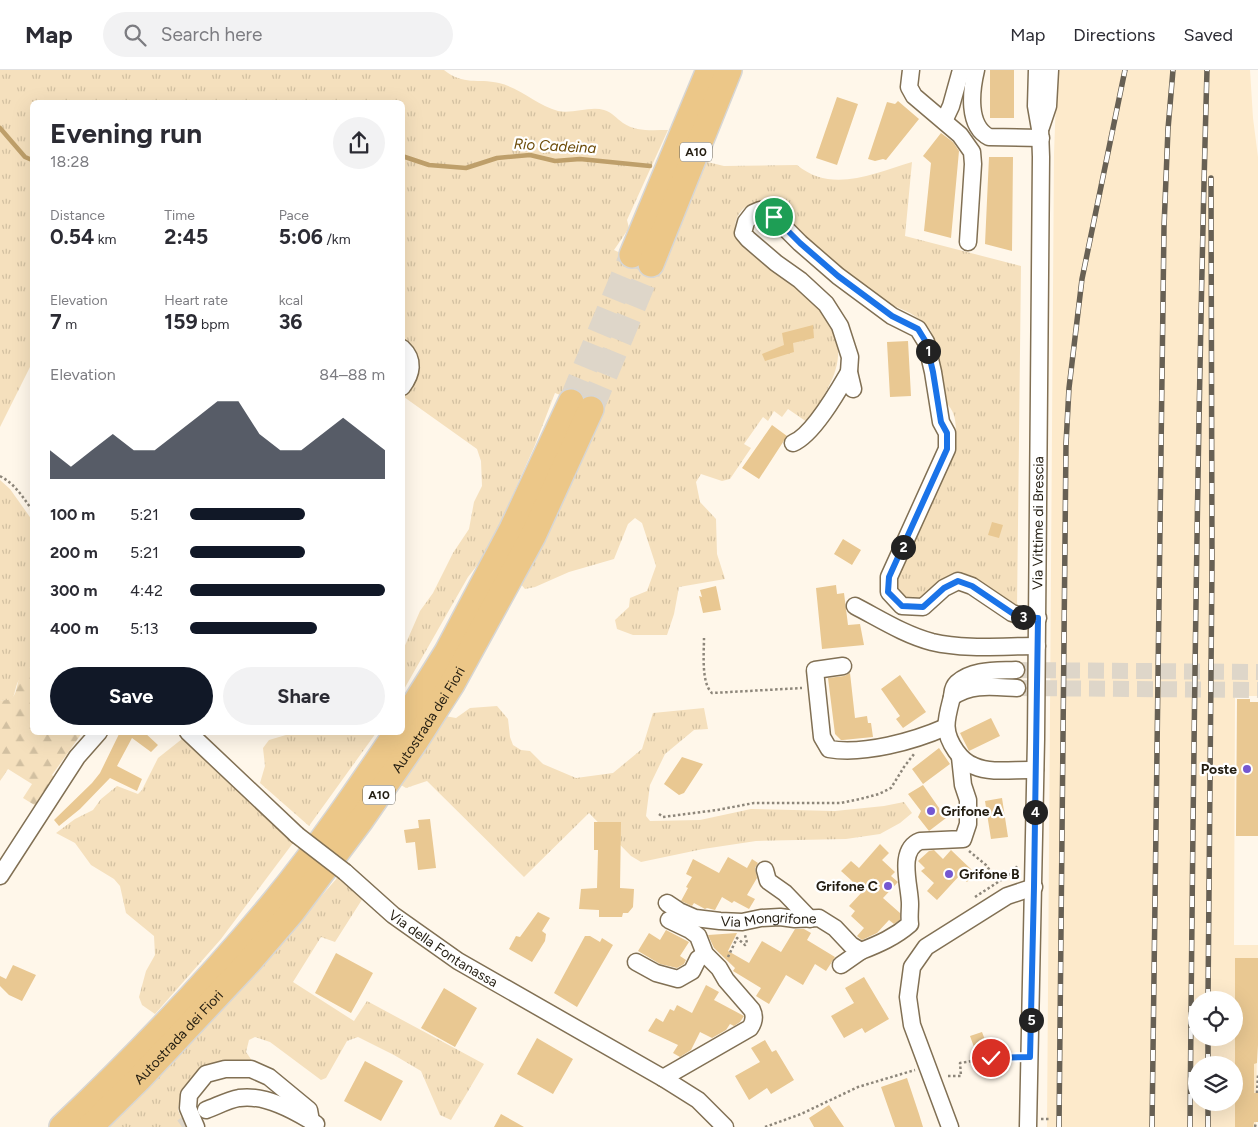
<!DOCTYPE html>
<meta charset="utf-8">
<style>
body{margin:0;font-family:Figtree,sans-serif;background:#f2f2f3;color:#2b2b33;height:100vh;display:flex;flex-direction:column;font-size:19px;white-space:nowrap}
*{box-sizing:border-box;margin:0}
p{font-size:16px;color:#7c7c81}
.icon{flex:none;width:28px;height:28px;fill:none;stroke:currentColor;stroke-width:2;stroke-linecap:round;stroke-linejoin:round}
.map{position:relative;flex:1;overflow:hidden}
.panel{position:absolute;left:30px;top:30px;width:375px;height:635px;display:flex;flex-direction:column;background:#fff;border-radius:8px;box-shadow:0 5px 20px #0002}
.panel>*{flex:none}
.tools{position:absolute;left:1188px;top:921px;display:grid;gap:10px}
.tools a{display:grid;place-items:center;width:55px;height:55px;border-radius:50%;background:#fff;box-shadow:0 5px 20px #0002;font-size:25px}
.pin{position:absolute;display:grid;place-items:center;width:42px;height:42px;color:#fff;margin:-21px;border:2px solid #fff;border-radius:50%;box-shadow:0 1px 5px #0007}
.km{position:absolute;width:25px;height:25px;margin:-12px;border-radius:50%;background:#222;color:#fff;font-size:14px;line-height:25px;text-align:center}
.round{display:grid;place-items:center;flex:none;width:52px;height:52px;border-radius:26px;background:#f2f2f3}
.head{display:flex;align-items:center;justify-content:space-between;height:85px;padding:0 20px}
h1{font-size:28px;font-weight:700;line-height:38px}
.figures{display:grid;grid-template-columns:repeat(3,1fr);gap:8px;height:85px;padding:5px 20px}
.figures div{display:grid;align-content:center}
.figures b{font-size:21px;font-weight:700}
.figures small{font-size:14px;font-weight:400}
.figures p{font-size:14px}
.chart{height:140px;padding:10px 20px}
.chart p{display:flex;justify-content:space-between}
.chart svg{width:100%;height:90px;margin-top:5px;fill:#111827;opacity:.7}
.action{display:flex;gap:10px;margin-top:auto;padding:10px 20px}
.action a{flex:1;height:58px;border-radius:30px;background:#111827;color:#fff;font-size:20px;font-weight:700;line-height:58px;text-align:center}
.action a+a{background:#f2f2f3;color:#2b2b33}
ul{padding:0 20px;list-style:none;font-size:16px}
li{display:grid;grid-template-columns:80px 60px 1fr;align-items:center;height:38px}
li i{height:12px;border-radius:6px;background:#111827}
header{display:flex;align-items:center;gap:30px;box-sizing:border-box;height:70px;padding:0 25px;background:#fff;border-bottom:1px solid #e1e1e2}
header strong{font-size:24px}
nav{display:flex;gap:28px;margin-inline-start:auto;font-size:18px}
.search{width:350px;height:45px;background:#f2f2f3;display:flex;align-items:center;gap:12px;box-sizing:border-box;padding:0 18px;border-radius:28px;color:#7c7c81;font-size:19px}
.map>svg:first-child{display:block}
</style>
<header>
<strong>Map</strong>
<div class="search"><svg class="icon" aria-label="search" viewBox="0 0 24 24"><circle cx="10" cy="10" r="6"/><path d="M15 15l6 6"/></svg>Search here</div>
<nav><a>Map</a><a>Directions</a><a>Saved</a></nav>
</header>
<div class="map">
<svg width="1258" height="1057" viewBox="0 0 1258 1057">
<defs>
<pattern id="grass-tufts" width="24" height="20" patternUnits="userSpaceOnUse" patternTransform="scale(1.25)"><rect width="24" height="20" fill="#f5e0bd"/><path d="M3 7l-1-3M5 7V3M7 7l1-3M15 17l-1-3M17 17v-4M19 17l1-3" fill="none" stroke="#d2c0a1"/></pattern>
<pattern id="forest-firs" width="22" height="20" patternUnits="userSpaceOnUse" patternTransform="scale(1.25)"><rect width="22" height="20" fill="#f5e0bd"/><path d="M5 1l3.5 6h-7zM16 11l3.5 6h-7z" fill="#d2c0a1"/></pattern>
</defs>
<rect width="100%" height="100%" fill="#fff7ea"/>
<!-- built -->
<path fill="#fdeacb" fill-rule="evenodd" d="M1057,0H1250L1253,48L1258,87V626H1235L1234,875H1258L1256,1057H1047L1054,84ZM1196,930H1234V968H1196ZM1196,995H1234V1032H1196Z"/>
<!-- grass -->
<path fill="url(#grass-tufts)" d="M0,0H444C464,16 477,8 499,13C520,18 537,35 558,41C573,44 590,36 604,40C612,42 616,48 623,53C636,62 652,60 668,60L627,150L629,158L614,180L657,200L703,91L724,96L797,95C832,124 874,103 912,92L905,166L1021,196L1017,540L967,508L917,530L905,529L897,521L896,505L955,374C956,358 958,343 945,332L936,279L931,261L924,252L910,243L888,233L807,172L774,136C751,122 723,148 741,174C744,179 750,183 755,186C771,198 786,209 802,219C809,224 814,232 820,239C855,282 833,312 807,352L788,339L782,347L774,341L768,351L763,347L744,374L751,378L730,409L722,411L701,404L696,412L700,432L716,449L717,484L725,509L679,517L674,544L667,565H633L617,559L615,550L629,537L630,528L647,521L656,496L642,453L635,448L628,454L614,489L569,502L535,517L525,519L519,512L597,339L555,323L535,375L487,483L468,507L403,621V580L420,541L433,523L453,483L469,459L474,432L482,416L481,391L477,379L404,327C417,307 429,285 403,269L402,32H32V293L0,357Z
M0,410L10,419L32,450V597H30C26,602 19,608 17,614C13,625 16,633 0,630Z
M497,636L508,649L510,667L513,675L521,680L530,681L543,694L576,708L613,703L642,679L653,643L704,638L708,659L694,660L665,684L650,715L646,746L650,751L700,750L751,739L835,741L884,736L904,732L912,743L900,753L880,764L846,769L756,771L703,779L641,792L631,786L589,743L524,807L427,711L406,718L401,715L445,646L456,648L470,638Z
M296,662L376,663L309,756L260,713L265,696L263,678L269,670Z
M182,669L293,773L221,869L155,944L142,935L139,927L146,901L155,885L154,866L126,843L120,816L114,809L91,795L75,773L56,763L75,749L93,740L101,729L117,716L138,724L142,720L158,688Z
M338,807L363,828L335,872L321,867L293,912L354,951L367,931L484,994L451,1050L440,1045L421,1001L394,985L358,967L347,971L326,1008L321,1010L270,972L255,967L249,970L246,982L255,995L207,997L191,1008L181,1020L178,1040L185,1057H107L211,952Z"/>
<!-- forest -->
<path fill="url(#forest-firs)" d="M30,597H32V662L82,663L52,705L56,709L36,736L23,728L32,714L8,699L0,711V630C25,634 10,604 30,597Z"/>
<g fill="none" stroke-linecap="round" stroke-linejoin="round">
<!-- stream -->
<path stroke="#be9f6a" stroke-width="4.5" d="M0,58L25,87L32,90
M402,86L429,95L466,98L497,88L530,85L555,91L580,89L650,96"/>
</g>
<!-- building -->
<path fill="#e9c892" d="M990,0H1014V48H990Z
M837,27L858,34L837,95L816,88Z
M898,31L919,49L886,90L883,89L875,91L868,89L887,32L895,34Z
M941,63L953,72L959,81L951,168L924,161L931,93L923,86Z
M989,87H1013L1012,181L985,174Z
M813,255L814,268L793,273L794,282L765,291L762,284L784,275L782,263Z
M908,271L911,326L890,327L887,272Z
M772,355L787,366L759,409L742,398Z
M992,452L1003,455L999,468L988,465Z
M843,469L861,480L852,495L834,484Z
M836,515L837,524L844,523L848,555L860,554L864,575L822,579L816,518Z
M716,516L721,540L703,543L699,526L702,527L700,520Z
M850,603L855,648L867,646L868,653H871L873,667L843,670H841L835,664L828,608L844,606Z
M900,605L926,642L903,658L896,649L900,646L881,619Z
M1237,629H1250V632H1258V766H1236Z
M991,648L1000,666L969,681L960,663Z
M120,662H144L158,675L151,682L132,668L117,696L142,709L137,721L110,708L80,739L59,756L54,750L92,713L100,703Z
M939,678L950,694L923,714L912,699Z
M682,687L703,694L684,723L679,725L664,714Z
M923,715L946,748L929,761L918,747L921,741L908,724Z
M1002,728L1008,767L991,769L985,731Z
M430,749L436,798L418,800L415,772L406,773L404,760L419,758L418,750Z
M594,752H621L620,818L634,819L633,837L628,843H623L622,847H599V840L579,839L581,819L597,818L598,780H594Z
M880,774L889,783L882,790L895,802L891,806L898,812L883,828L900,843V850L894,854L889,850L877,863L862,870L857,866L864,858L851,846L855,841L849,836L863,821L841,801L851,791L859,798Z
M934,780L943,789L951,780L975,803L967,812L960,805L937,830L927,821L934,813L921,801L925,798L918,791L929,781Z
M728,787L747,798L752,789L758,793L755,798L757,808L747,825L755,829L749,839L734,831L732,833L722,827L715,840L707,838L705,839L694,833L692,836L681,831L688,818L686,817L692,807L686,804L693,789L719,803Z
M538,842L550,848L542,861L546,864L545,871L532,892L509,879L516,866L520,867Z
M795,859H804L811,863L807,870L835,887L826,901L815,894L803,915L786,905L769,934L756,926L761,918L733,901L735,898L714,878L708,865L737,863L728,881L749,893L762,871L781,882Z
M666,860L689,872L680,886L686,890L684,894L677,898L660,894L638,881L649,863L660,870Z
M585,866H590L600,872L602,868L613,875L577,937L554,923Z
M336,883L373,903L351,943L315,923Z
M1235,888H1258V975L1257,993L1254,994V1023H1258V1052H1254L1253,1057H1235Z
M13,895L36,905L22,931L9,925L0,916V906L6,909Z
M864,907L889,949L865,963L862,958L844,968L831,946L854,933L845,918Z
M706,915L719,922L714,930L744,946L740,952L734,956L730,954L726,960L712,968L700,962L691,980L680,987L673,983L678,975L648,961L656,948L663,952L670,939L674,941L677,935L692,943Z
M444,918L477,938L455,977L421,958Z
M982,962L987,975L993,973L997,985L978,988L970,966Z
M537,968L573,989L553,1024L517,1004Z
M765,970L772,982L776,980L794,1010L771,1024L767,1018L749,1030L735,1006L760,992L751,978Z
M365,991L403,1011L381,1051L344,1031Z
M907,1008L919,1044L923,1057H895L881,1017Z
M829,1035L844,1057H814L809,1048Z
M501,1044L524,1057H494Z"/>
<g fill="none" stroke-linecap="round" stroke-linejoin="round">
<!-- minor-tunnel -->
<path stroke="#ded6c9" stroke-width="16" stroke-dasharray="16 8" stroke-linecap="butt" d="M1016,600L1258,602
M1017,618L1258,620
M182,1057L204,1041"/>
<!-- highway-tunnel -->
<path stroke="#ded6c9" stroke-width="25" stroke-dasharray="25 12" stroke-linecap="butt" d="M571,332L632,185
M591,339L651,194"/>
<!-- minor casing -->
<g stroke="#817054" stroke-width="19">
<g id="minor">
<path d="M911,0L909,17L914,26L960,65L972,82L973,94L968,172"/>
<path d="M976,0C971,21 967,56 989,67L1041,68"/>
<path d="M944,51L951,36L961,0"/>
<path d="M1041,57L1048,36L1050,0"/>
<path d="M402,278C415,290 412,304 402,317"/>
<path d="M853,319L849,302L850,287L840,256L826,234L800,210L776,193L748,169L743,163L746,152L753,143L760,140L768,141L800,173L838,206L892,246L918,259L926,272L933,302L941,352L947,363V379L889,507V522L902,536L923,537L944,518L958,511L972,516L1012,543L1024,547L1038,548"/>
<path d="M793,373C813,365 838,321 849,302"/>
<path d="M855,536C880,549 905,565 932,572C966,580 1003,576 1037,576"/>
<path d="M843,596L815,600L822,667L829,679C864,685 914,671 946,657"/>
<path d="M1016,600C996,601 973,599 957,613C952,618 953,621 952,627C946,650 942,661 956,681C961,688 966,693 974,696C992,704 1016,699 1035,700"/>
<path d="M952,627C972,613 994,617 1017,618"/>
<path d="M188,662L297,765"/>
<path d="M765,800L768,811L785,823L810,849"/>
<path id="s1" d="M345,802L393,845L458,891L663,1008L698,1030L725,1057"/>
<path d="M0,806L77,687L99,662"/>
<path id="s2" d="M667,833L679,841L695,848L720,851L742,852L761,848L780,847L795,849L819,848L835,858L851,875L861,881C879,874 895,867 910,854C909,847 910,841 910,834C910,816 897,780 920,771L963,769L968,754V730L963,715L960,687"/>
<path d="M636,892L656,903L678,909L692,901L698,889L705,884"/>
<path d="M841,895L861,881"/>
<path d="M663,1008L750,958C754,952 755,946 752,940L726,910L719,898L705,884L698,866L690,860L669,850"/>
<path d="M206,1040C217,1036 228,1030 239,1028C265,1024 295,1041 316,1054"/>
<path d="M196,1057L188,1038L189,1025L206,1004L225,999H251L269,1007L309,1040L311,1051"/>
<path d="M950,1057L912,955L908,927L912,897L926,877L1007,826L1034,817"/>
<path id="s3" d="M1028,1057L1036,669L1041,87L1040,59L1036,36L1037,0"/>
</g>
</g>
<!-- highway casing -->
<g stroke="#d7d6d4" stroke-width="28">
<g id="highway">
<path d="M632,185L709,0"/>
<path d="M651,194L729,0"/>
<path d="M402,654L447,582L512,459L571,332"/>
<path d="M62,1057C137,986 209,911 275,831C319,777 358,720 397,662"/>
<path id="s4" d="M90,1057L140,1008L248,893L292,842L361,750L415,672L452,614L533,466L591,339"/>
</g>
</g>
<!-- path -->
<path stroke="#8d867a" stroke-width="2.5" stroke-dasharray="2.5 2.5" stroke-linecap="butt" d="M0,406C15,414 23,427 32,440
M704,568C704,583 701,613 712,623L802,618
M659,744L663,747L717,740L754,733H841L860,729L879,724L891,718L904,697L914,684
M969,781L986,795L998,811
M975,827L1012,803L1018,795
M728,887L737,868L745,875L747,873L745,865
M948,1006H961L960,993L991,988L1014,987
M1257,1023L1258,1004
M1041,1049H1050
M765,1057L801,1044L858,1017L915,1000
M1255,1057L1256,1052"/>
<!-- minor -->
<use href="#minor" stroke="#fff" stroke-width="16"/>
<!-- highway -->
<use href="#highway" stroke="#ecc788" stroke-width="25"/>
<!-- rail casing -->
<g stroke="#676054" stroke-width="5.5">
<path id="rail" d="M1208,930L1212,493L1211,108
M1208,995V968
M1059,1057L1066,374L1069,318L1082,209L1125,0
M1152,1057L1164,157L1168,59L1173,0
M1190,1057C1193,705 1197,352 1207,0
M1208,1057V1032"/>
</g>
<!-- rail -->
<use href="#rail" stroke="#fff" stroke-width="4" stroke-dasharray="11" stroke-linecap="butt"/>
<!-- minor-bridge casing -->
<g stroke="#817054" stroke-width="19" stroke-linecap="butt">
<path id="minor-bridge" d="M297,765L345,802"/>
</g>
<!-- minor-bridge -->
<use href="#minor-bridge" stroke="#fff" stroke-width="16"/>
</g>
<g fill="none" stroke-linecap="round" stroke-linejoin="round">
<!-- route casing -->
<g stroke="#fff" stroke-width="10">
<path id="route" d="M774,147L800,173L838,206L892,246L918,259L926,272L933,302L941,352L947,363V379L889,507L888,522L902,536L923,537L944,518L958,511L972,516L1012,543L1024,547L1038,548L1034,817L1030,987L991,988"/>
</g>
<!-- route -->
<use href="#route" stroke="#1a73e8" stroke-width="6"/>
</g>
<!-- markers -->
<g fill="#7457d1" stroke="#fff" stroke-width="2">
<circle cx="1247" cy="699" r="5"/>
<circle cx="931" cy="741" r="5"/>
<circle cx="949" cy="804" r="5"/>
<circle cx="888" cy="816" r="5"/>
</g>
<g text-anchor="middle" stroke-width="4.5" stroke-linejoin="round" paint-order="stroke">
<!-- shield labels -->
<g fill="#fff" stroke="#656158" stroke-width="1">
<rect x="680" y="72.5" width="32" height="19" rx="4"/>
<rect x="363" y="715.5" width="32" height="19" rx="4"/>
</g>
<g font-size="12" font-weight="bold" fill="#231d11">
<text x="696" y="86">A10</text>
<text x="379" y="729">A10</text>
</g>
<!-- street labels -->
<g font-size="14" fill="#231d11" stroke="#fff">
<text dy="5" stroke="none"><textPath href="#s3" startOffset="604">Via Vittime di Brescia</textPath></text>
<text dy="5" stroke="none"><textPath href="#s4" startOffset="531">Autostrada dei Fiori</textPath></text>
<text dy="5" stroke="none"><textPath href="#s2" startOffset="106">Via Mongrifone</textPath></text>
<text dy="5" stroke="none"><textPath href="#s1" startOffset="125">Via della Fontanassa</textPath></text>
<text dy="5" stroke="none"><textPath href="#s4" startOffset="126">Autostrada dei Fiori</textPath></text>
</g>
<!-- poi labels -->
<g font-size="14" font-weight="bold" fill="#231d11" stroke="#fff" text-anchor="end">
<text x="1237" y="704">Poste</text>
<text x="941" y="746" text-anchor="start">Grifone A</text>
<text x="959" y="809" text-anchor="start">Grifone B</text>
<text x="878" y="821">Grifone C</text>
</g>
<!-- water labels -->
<g font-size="15" font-style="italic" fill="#6d4d0b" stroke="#fff">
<text transform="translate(555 76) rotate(3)" y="5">Rio Cadeina</text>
</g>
</g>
</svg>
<div class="tools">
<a><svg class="icon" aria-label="locate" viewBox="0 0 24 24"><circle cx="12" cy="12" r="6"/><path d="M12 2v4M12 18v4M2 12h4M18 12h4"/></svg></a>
<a><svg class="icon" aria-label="layers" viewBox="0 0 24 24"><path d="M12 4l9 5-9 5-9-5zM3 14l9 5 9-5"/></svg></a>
</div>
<div class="pin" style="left:774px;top:147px;background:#1e9e55"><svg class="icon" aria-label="arrive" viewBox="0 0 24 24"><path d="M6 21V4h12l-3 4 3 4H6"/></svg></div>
<div class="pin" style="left:991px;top:988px;background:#d93025"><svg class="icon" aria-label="check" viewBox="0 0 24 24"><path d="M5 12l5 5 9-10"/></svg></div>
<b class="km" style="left:928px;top:281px">1</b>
<b class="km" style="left:903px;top:477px">2</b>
<b class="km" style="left:1023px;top:547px">3</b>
<b class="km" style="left:1035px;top:742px">4</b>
<b class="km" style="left:1031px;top:950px">5</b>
<section class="panel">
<div class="head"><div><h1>Evening run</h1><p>18:28</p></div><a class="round"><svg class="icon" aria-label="share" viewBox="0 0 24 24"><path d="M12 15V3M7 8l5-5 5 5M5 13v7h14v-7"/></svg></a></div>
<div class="figures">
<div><p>Distance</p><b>0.54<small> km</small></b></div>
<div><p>Time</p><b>2:45</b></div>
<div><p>Pace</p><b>5:06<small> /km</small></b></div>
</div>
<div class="figures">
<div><p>Elevation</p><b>7<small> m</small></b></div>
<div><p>Heart rate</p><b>159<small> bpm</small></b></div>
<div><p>kcal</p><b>36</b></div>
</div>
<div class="chart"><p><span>Elevation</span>84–88 m</p>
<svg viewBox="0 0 160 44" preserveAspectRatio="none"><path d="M0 44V30L10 38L20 30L30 22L40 30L50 30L60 22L70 14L80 6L90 6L100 22L110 30L120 30L130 22L140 14L150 22L160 30V44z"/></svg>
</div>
<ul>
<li><b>100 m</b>5:21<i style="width:59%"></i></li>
<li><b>200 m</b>5:21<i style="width:59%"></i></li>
<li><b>300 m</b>4:42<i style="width:100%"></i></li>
<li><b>400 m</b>5:13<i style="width:65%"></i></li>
</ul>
<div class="action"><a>Save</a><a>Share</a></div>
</section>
</div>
